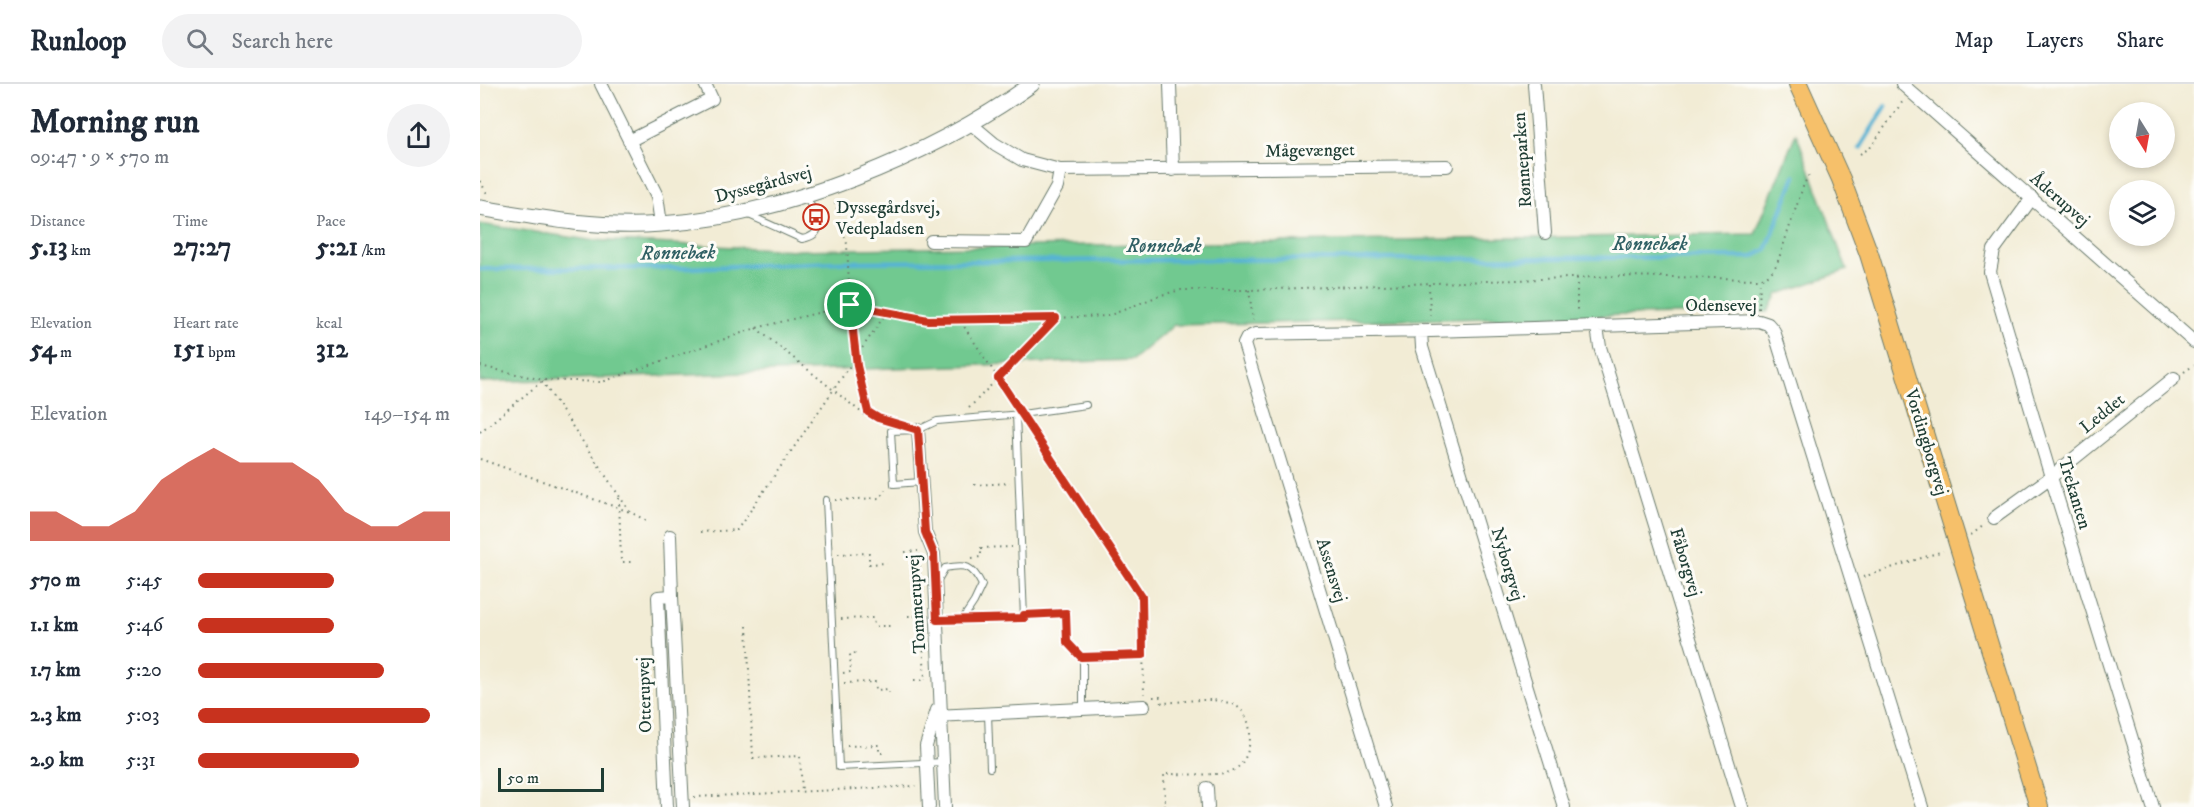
<!DOCTYPE html>
<meta charset="utf-8">
<style>
body{margin:0;font-family:"IM FELL DW Pica",serif;background:#f2f2f3;color:#1f2937;height:100vh;display:flex;flex-direction:column;font-size:22px;white-space:nowrap}
*{box-sizing:border-box;margin:0}
p{font-size:20px;color:#747a83}
.icon{flex:none;width:33px;height:33px;fill:none;stroke:currentColor;stroke-width:2;stroke-linecap:round;stroke-linejoin:round}
.map{position:relative;flex:1;overflow:hidden}
.side{display:flex;flex-direction:column;background:#fff;width:480px}
.side>*{flex:none}
.needle{width:39px;rotate:169deg}
.buttons{position:absolute;left:1629px;top:18px;display:grid;gap:12px}
.buttons a{display:grid;place-items:center;width:66px;height:66px;border-radius:50%;background:#fff;box-shadow:0 3px 9px #0003;font-size:30px}
.scale{position:absolute;left:18px;bottom:15px;width:106px;box-sizing:border-box;padding-left:6px;border:3px solid #1f3d34;border-top:0;font-size:16px;line-height:21px;white-space:nowrap;color:#1f3d34;-webkit-text-stroke:4px #fdfcf7;paint-order:stroke}
.pin{position:absolute;display:grid;place-items:center;width:51px;height:51px;color:#fff;margin:-26px;border:3px solid #fff;border-radius:50%;box-shadow:0 2px 6px #0007}
.round{display:grid;place-items:center;flex:none;width:63px;height:63px;border-radius:32px;background:#f2f2f3}
.summary{display:flex;align-items:center;justify-content:space-between;height:102px;padding:0 30px}
h1{font-size:33px;font-weight:700;line-height:45px}
.stats{display:grid;grid-template-columns:repeat(3,1fr);gap:9px;height:102px;padding:6px 30px}
.stats div{display:grid;align-content:center}
.stats b{font-size:26px;font-weight:700}
.stats small{font-size:16px;font-weight:400}
.stats p{font-size:16px}
.chart{height:168px;padding:12px 30px}
.chart p{display:flex;justify-content:space-between}
.chart svg{width:100%;height:108px;margin-top:6px;fill:#c8321e;opacity:.7}
ul{padding:0 30px;list-style:none;font-size:20px}
li{display:grid;grid-template-columns:96px 72px 1fr;align-items:center;height:45px}
li i{height:15px;border-radius:8px;background:#c8321e}
header{display:flex;align-items:center;gap:36px;box-sizing:border-box;height:84px;padding:0 30px;background:#fff;border-bottom:2px solid #e0e1e3}
header strong{font-size:28px}
nav{display:flex;gap:33px;margin-inline-start:auto;font-size:21px}
.search{width:420px;height:54px;background:#f2f2f3;display:flex;align-items:center;gap:15px;box-sizing:border-box;padding:0 21px;border-radius:33px;color:#747a83;font-size:22px}
main{display:flex;flex:1;min-height:0}
.map>svg:first-child{display:block}
</style>
<header>
<strong>Runloop</strong>
<div class="search"><svg class="icon" aria-label="search" viewBox="0 0 24 24"><circle cx="10" cy="10" r="6"/><path d="M15 15l6 6"/></svg>Search here</div>
<nav><a>Map</a><a>Layers</a><a>Share</a></nav>
</header>
<main>
<section class="side">
<div class="summary"><div><h1>Morning run</h1><p>09:47 · 9 × 570 m</p></div><a class="round"><svg class="icon" aria-label="share" viewBox="0 0 24 24"><path d="M12 15V3M7 8l5-5 5 5M5 13v7h14v-7"/></svg></a></div>
<div class="stats">
<div><p>Distance</p><b>5.13<small> km</small></b></div>
<div><p>Time</p><b>27:27</b></div>
<div><p>Pace</p><b>5:21<small> /km</small></b></div>
</div>
<div class="stats">
<div><p>Elevation</p><b>54<small> m</small></b></div>
<div><p>Heart rate</p><b>151<small> bpm</small></b></div>
<div><p>kcal</p><b>312</b></div>
</div>
<div class="chart"><p><span>Elevation</span>149–154 m</p>
<svg viewBox="0 0 160 44" preserveAspectRatio="none"><path d="M0 44V32L10 32L20 38L30 38L40 32L50 19L60 12L70 6L80 12L90 12L100 12L110 19L120 32L130 38L140 38L150 32L160 32V44z"/></svg>
</div>
<ul>
<li><b>570 m</b>5:45<i style="width:54%"></i></li>
<li><b>1.1 km</b>5:46<i style="width:54%"></i></li>
<li><b>1.7 km</b>5:20<i style="width:74%"></i></li>
<li><b>2.3 km</b>5:03<i style="width:92%"></i></li>
<li><b>2.9 km</b>5:31<i style="width:64%"></i></li>
</ul>
</section>
<div class="map">
<svg width="1714" height="723" viewBox="0 0 1714 723">
<rect width="100%" height="100%" fill="#fdfcf7"/>
<filter id="ink" filterUnits="userSpaceOnUse"><feTurbulence type="fractalNoise" baseFrequency=".0167" numOctaves="2"/><feDisplacementMap in="SourceGraphic" scale="12" xChannelSelector="R" yChannelSelector="G"/><feConvolveMatrix kernelMatrix="1 2 1 2 8 2 1 2 1" color-interpolation-filters="sRGB"/></filter>
<filter id="wash" filterUnits="userSpaceOnUse"><feTurbulence type="fractalNoise" baseFrequency=".008" numOctaves="4" result="noise"/><feDisplacementMap in="SourceGraphic" scale="24" xChannelSelector="R" yChannelSelector="G"/><feGaussianBlur stdDeviation="1.35" result="paint"/><feColorMatrix in="noise" values="0 0 0 0 0 0 0 0 0 0 0 0 0 0 0 0 0 1.4 0 .05"/><feComposite in="paint" operator="in"/></filter>
<g filter="url(#wash)">
<rect width="100%" height="100%" fill="#f2ecd5"/>
<!-- green -->
<path fill="#71c990" stroke="#488362" stroke-width="1.5" d="M1316,49L1367,186L1298,210L1288,228L694,241L652,276L0,298V140L109,156L316,166L1275,150Z"/>
<g fill="none" stroke-linecap="round" stroke-linejoin="round">
<!-- stream -->
<path stroke="#56b3d4" stroke-width="4.5" d="M1380,64L1406,22
M0,185L208,184L358,178L1272,173L1286,166L1315,92"/>
</g>
</g>
<g filter="url(#ink)">
<g fill="none" stroke-linecap="round" stroke-linejoin="round">
<!-- service casing -->
<g stroke="#697a6c" stroke-width="8">
<path id="service" d="M269,131L322,155C351,150 334,128 325,111
M441,398L414,400L411,347L438,346L457,337L542,330L606,321
M346,416L359,683L463,678
M458,496L465,484C486,480 492,481 502,501L494,518L482,536
M457,536L544,534L536,330
M603,573V624
M508,630L510,684"/>
</g>
<!-- minor casing -->
<g stroke="#697a6c" stroke-width="14">
<path id="minor" d="M121,0L177,112L181,140
M690,0L693,86
M1054,0L1065,149
M1422,0L1714,258
M490,39L515,60L542,76L580,86L967,82
M149,57L232,15L225,0
M1552,114L1514,166L1510,188L1571,393L1673,723
M451,157L546,158L577,103L580,86
M1117,243L1120,263L1262,723
M941,247L942,263L1084,723
M438,346L445,448L454,470L465,723
M1514,434L1571,393L1694,294
M192,512L203,723
M455,632L664,622
M727,704L728,723
M187,723L178,513L192,512L190,452
M449,723L446,662L457,626
M906,723L764,260L767,254L775,250L951,247L1279,237L1288,240L1294,247L1442,723"/>
</g>
<!-- tertiary casing -->
<g stroke="#697a6c" stroke-width="17">
<path id="tertiary" d="M0,124C60,134 120,145 181,140C304,132 452,72 552,0"/>
</g>
<!-- primary casing -->
<g stroke="#697a6c" stroke-width="20">
<path id="primary" d="M1318,0L1361,95L1389,170L1559,723"/>
</g>
<!-- path -->
<path stroke="#697a6c" stroke-width="2" stroke-dasharray="1.5 4.5" stroke-linecap="butt" d="M1380,70L1390,64L1423,17
M0,97L8,111
M355,118L367,160L370,221L377,282L383,310L388,328L398,335L407,337
M1097,194V230
M949,200L950,233
M769,206L773,236
M1279,225L1280,195
M481,238L536,321
M276,244L387,333L393,332
M0,282L63,296L122,298L276,244L370,221L448,236L480,237L628,232L681,211L701,206H769L1142,192L1280,195L1290,190L1297,180L1324,100L1329,91
M1704,288L1714,281
M62,297L150,428L169,438
M489,324L576,234
M547,338L662,513L664,610
M0,348L61,298
M0,375L150,428
M494,401L530,399
M139,414L141,478H151
M355,416L400,414L405,406
M220,448L257,446L407,228
M1491,451L1503,442
M425,468L438,467
M358,470L389,469V480L407,479
M439,470L445,596
M492,474L501,473V464L532,463
M1383,493L1463,467
M553,530L586,529L587,558L596,568
M428,532H441
M361,535L393,534L394,542H410
M267,542L273,674L320,672L322,708
M612,572L663,571
M363,589L371,588L370,570L377,569
M434,596H444
M364,599L395,598L396,606L409,605V612
M673,613H680L682,619C705,618 735,611 756,622C778,634 773,682 749,688C735,692 701,690 684,690L685,723
M367,662L399,661V669H403
M214,713L436,702"/>
<!-- service -->
<use href="#service" stroke="#fff" stroke-width="6"/>
<!-- minor -->
<use href="#minor" stroke="#fff" stroke-width="12"/>
<!-- tertiary -->
<use href="#tertiary" stroke="#fff" stroke-width="15"/>
<!-- primary -->
<use href="#primary" stroke="#f6c06b" stroke-width="18"/>
</g>
</g>
<g fill="none" stroke-linecap="round" stroke-linejoin="round" filter="url(#ink)">
<!-- route casing -->
<g stroke="#fff" stroke-width="12">
<path id="route" d="M370,221L448,236L576,234L518,294L662,513L663,571L601,573L587,558L586,529L544,531V534L457,536L454,470L445,448L438,346L398,334L388,328L377,282Z"/>
</g>
<!-- route -->
<use href="#route" stroke="#c8321e" stroke-width="8"/>
</g>
<!-- icons -->
<defs>
<g id="bus-ring" transform="scale(1.35)"><circle r="9.5" fill="#fdfcf7" stroke="#c8321e" stroke-width="1.5"/><path d="M-5-6H5V4H4V6H2V4H-2V6H-4V4H-5ZM-3.5-4V0h7V-4ZM-3.5 1.2v1.5H-2V1.2ZM2 1.2v1.5H3.5V1.2Z" fill="#c8321e"/></g>
</defs>
<g fill-rule="evenodd">
<use href="#bus-ring" x="336" y="133"/>
</g>
<g text-anchor="middle" stroke-width="6" stroke-linejoin="round" paint-order="stroke">
<!-- street labels -->
<g font-size="18" fill="#1f3d34" stroke="#fdfcf7">
<text transform="translate(830 66) rotate(-1)" y="6">Mågevænget</text>
<text transform="translate(1042 76) rotate(-94)" y="6">Rønneparken</text>
<text transform="translate(283 100) rotate(-15)" y="6">Dyssegårdsvej</text>
<text transform="translate(1580 115) rotate(41)" y="6">Åderupvej</text>
<text x="1241" y="227">Odensevej</text>
<text transform="translate(1622 329) rotate(-39)" y="6">Leddet</text>
<text transform="translate(1447 358) rotate(73)" y="6">Vordingborgvej</text>
<text transform="translate(1595 409) rotate(73)" y="6">Trekanten</text>
<text transform="translate(1206 478) rotate(73)" y="6">Fåborgvej</text>
<text transform="translate(1028 480) rotate(73)" y="6">Nyborgvej</text>
<text transform="translate(852 486) rotate(73)" y="6">Assensvej</text>
<text transform="translate(436 520) rotate(-94)" y="6">Tommerupvej</text>
<text transform="translate(164 611) rotate(-92)" y="6">Otterupvej</text>
</g>
<!-- poi labels -->
<g font-size="18" fill="#1f3d34" stroke="#fdfcf7" text-anchor="start">
<text x="356" y="129">Dyssegårdsvej,<tspan x="356" dy="21">Vedepladsen</tspan></text>
</g>
<!-- water labels -->
<g font-size="20" font-style="italic" fill="#306064" stroke="#fdfcf7">
<text x="1170" y="166">Rønnebæk</text>
<text x="684" y="168">Rønnebæk</text>
<text transform="translate(198 168) rotate(-1)" y="7">Rønnebæk</text>
</g>
</g>
</svg>
<div class="buttons">
<a><svg class="needle" viewBox="-14 -14 28 28"><path d="M0-13l5 13h-10z" fill="#e53935"/><path d="M0 13l5-13h-10z" fill="#747a83"/></svg></a>
<a><svg class="icon" aria-label="layers" viewBox="0 0 24 24"><path d="M12 4l9 5-9 5-9-5zM3 14l9 5 9-5"/></svg></a>
</div>
<div class="scale">50 m</div>
<div class="pin" style="left:370px;top:221px;background:#1e9e55"><svg class="icon" aria-label="arrive" viewBox="0 0 24 24"><path d="M6 21V4h12l-3 4 3 4H6"/></svg></div>
</div>
</main>
